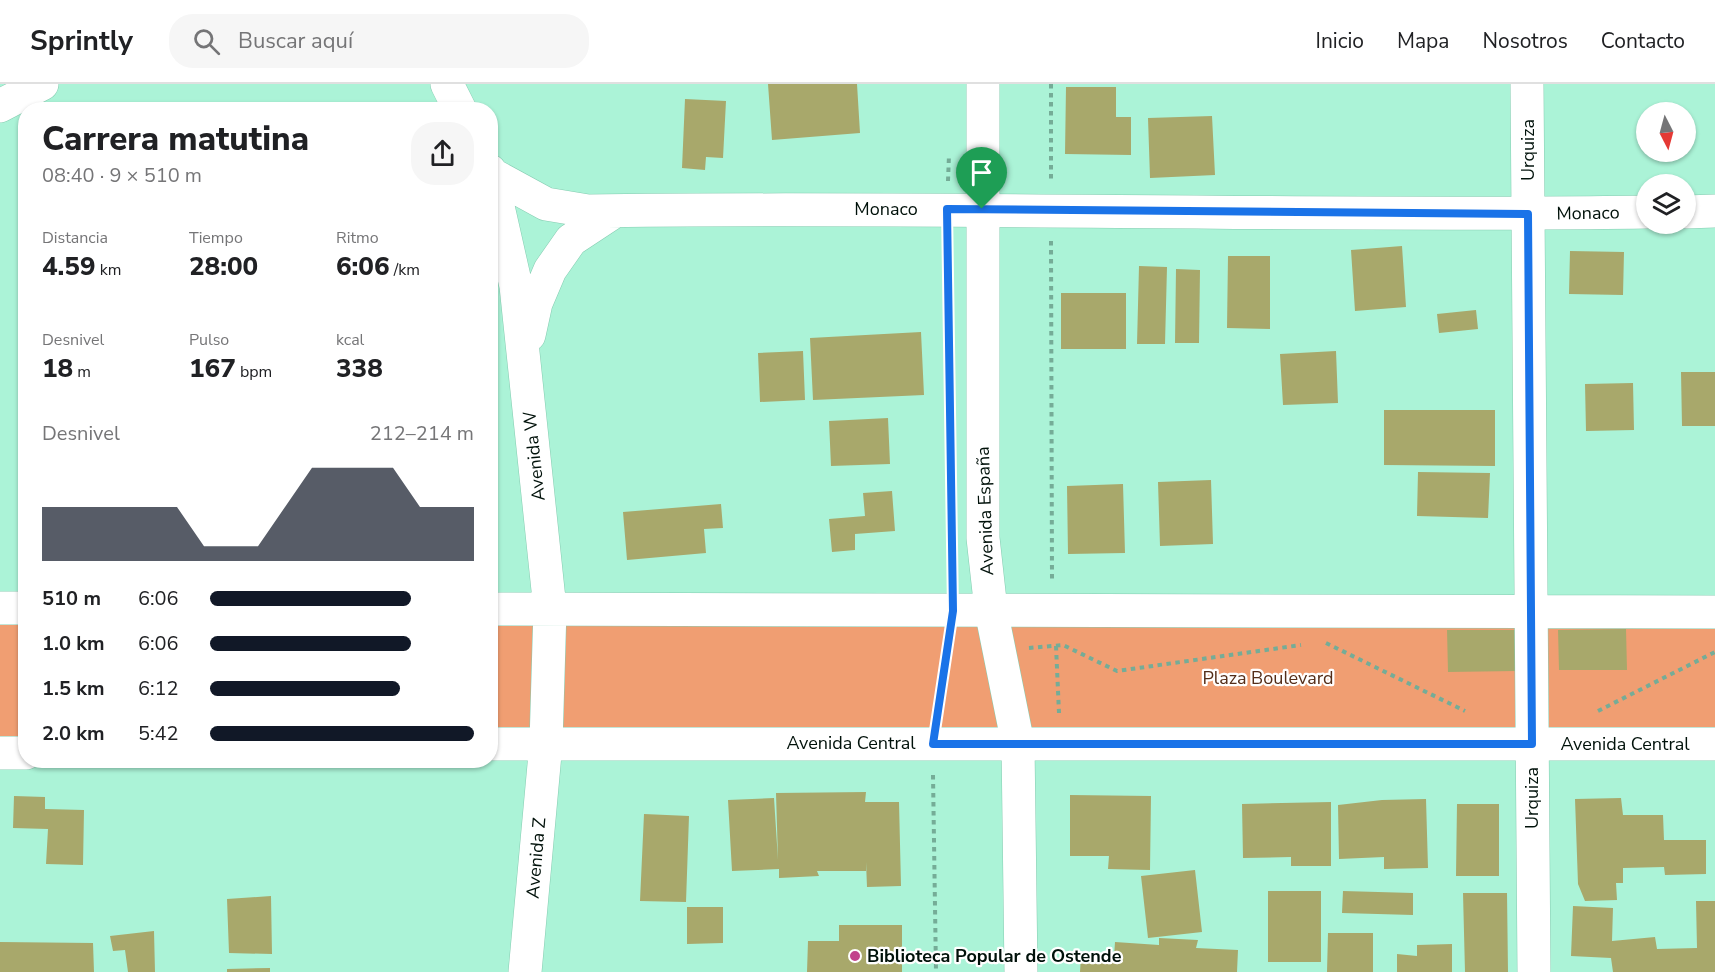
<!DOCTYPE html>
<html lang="es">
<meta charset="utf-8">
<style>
body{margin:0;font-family:"Nunito Sans",sans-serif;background:#f6f6f6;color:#202124;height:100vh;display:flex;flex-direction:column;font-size:22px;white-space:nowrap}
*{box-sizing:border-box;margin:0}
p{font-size:20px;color:#757577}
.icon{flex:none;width:33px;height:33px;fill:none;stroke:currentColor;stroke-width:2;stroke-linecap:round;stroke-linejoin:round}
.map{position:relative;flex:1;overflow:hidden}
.side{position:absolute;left:18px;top:18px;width:480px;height:666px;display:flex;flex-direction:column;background:#fff;border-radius:24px;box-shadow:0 2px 4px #0004}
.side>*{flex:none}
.needle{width:39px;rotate:174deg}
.fabs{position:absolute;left:1636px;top:18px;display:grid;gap:12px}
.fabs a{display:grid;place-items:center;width:60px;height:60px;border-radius:50%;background:#fff;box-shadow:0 2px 4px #0004;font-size:30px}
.pin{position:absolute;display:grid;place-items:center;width:51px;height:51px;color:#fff;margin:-62px -26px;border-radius:50% 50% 50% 0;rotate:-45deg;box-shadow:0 0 6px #0007}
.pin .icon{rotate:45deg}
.round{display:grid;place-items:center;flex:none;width:63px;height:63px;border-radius:24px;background:#f6f6f6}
.head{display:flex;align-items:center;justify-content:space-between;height:102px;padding:0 24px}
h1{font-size:33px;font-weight:800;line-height:45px}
.figures{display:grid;grid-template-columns:repeat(3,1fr);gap:9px;height:102px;padding:6px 24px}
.figures div{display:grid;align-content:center}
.figures b{font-size:26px;font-weight:800}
.figures small{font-size:16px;font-weight:400}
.figures p{font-size:16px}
.chart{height:168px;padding:12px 24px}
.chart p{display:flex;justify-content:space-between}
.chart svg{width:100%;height:108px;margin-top:6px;fill:#111827;opacity:.7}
ul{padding:0 24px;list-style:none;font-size:20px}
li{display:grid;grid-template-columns:96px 72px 1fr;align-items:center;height:45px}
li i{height:15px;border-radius:8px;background:#111827}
header{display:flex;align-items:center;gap:36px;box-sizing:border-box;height:84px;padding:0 30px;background:#fff;border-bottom:2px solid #e0e0e0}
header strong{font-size:28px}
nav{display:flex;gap:33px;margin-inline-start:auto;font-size:21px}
.search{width:420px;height:54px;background:#f6f6f6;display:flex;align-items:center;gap:15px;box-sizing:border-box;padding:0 21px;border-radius:24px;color:#757577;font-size:22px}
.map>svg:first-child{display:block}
</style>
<header>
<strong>Sprintly</strong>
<div class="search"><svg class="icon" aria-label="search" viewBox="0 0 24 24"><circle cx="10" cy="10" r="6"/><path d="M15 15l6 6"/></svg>Buscar aquí</div>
<nav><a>Inicio</a><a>Mapa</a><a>Nosotros</a><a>Contacto</a></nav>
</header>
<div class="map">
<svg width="1715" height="888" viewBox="0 0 1715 888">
<rect width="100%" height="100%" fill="#abf3d7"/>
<!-- green -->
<path fill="#f09e72" d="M0,524H25V669H0Z
M490,525L1535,533L1715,532V660H491Z"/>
<!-- building -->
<path fill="#a8a86b" d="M768,0H857L860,49L772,56Z
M1066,3H1116V33H1131V71L1065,70Z
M685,15L726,17L723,74L706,73L705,86L682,84Z
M1212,32L1215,91L1150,94L1148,34Z
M1402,162L1406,223L1355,227L1351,166Z
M1570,167L1624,168L1623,211L1569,210Z
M1228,172H1270V245L1227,244Z
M1139,182L1167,183L1165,260H1137Z
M1176,185L1200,186L1199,259H1175Z
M1061,209H1126V265H1061Z
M1476,226L1478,245L1439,249L1437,230Z
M921,248L924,311L813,316L810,254Z
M803,267L805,316L760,318L758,269Z
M1336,267L1338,319L1283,321L1280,270Z
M1681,288H1715V342H1682Z
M1633,299L1634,346L1586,347L1585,300Z
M1384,326H1495V382L1384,381Z
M888,334L890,380L831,382L829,337Z
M1418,388L1490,389L1488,434L1417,432Z
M1211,396L1213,460L1160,462L1158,398Z
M1123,400L1125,469L1068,470L1067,402Z
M892,407L895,447L855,450V466L832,468L829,435L865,432L863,409Z
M721,420L723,444L704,445L706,469L627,476L623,428Z
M1626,545L1627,586H1559L1558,546Z
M1447,546H1515L1516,587L1448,588Z
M866,708L865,718H899L901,802L867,803L866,778V787H817L819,792L779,794V785L732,787L728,716L774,714L778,776L776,709Z
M1070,711L1151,712L1150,786L1108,785L1109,772H1070Z
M14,712L45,713V725L84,726L83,781L46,780L48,745L13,744Z
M1621,714L1623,731H1663L1664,756H1706V790L1665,791L1664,783L1623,784V799H1616L1617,816L1585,817L1578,800L1575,715Z
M1426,715L1428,784L1384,785V773L1339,775L1338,721L1382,716Z
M1331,718V782H1291V773L1243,774L1242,720Z
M1457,720H1499V792H1456Z
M644,730L689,732L686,818L640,817Z
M1195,786L1202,848L1148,854L1141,792Z
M1268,807H1321V878H1268Z
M1343,807L1413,809V831L1342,829Z
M1463,809H1507L1508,888H1465Z
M271,812L272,870L229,869L227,815Z
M1696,817H1715V888H1613L1611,874L1571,872L1573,822L1613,824L1612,857L1655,853L1657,865L1697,864Z
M687,823H723V859L687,860Z
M839,841H902V888H807L808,857H839Z
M154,847L155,888H128L125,866L113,867L110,852Z
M1328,849H1373V888H1327Z
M1159,854L1198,856L1196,864L1238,866L1237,888H1080L1081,871L1114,873L1115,858L1159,861Z
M0,858L93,859L94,888H0Z
M1452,860V888H1397V870L1417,872V861Z
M270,884V888H227V885Z"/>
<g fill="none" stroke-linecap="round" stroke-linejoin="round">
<!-- minor casing -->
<g stroke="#85ccb1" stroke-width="34">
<path id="minor" d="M447,0L460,26
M1527,0L1534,888
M0,22L42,0
M490,87L516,202L550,525L546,659L525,888
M493,91L546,120L588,127C941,122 1294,133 1647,128
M1686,128L1715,127
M529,251L536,219L550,186L571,156L615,127
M0,524H26
M490,525L1715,528
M490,660H1715
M0,669H26"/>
</g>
<!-- secondary casing -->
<g stroke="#85ccb1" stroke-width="34">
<path id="secondary" d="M983,0V454L991,526L1018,660L1021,888"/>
</g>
<!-- path -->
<path stroke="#75ac97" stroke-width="4" stroke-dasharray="4.5 4.5" stroke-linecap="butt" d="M1051,0V95
M948,97L949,71
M948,155L949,226
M1051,157L1052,497
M1326,559L1465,627
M1056,562L1059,629
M1029,564L1063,561L1117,587L1301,561
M1598,627L1715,568
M938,630L948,557
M933,691L936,888"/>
<!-- minor -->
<use href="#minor" stroke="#fff" stroke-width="33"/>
<!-- secondary -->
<use href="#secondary" stroke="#fff" stroke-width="33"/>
</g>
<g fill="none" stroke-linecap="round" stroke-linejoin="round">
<!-- route casing -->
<g stroke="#fff" stroke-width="12">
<path id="route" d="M947,125L1528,130L1532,660H933L953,527Z"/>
</g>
<!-- route -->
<use href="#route" stroke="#1a73e8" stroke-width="8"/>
</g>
<!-- markers -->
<circle fill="#c2428c" stroke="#fff" stroke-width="2" cx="855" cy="872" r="6"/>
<g text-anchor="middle" stroke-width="4.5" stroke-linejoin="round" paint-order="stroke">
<!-- street labels -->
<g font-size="18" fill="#00110a" stroke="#fff">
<text transform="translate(1528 66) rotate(-90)" y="6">Urquiza</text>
<text x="886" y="131">Monaco</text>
<text transform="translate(1588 129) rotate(-1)" y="6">Monaco</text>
<text transform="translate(534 372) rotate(-96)" y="6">Avenida W</text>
<text transform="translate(985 427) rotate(-92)" y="6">Avenida España</text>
<text x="851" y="665">Avenida Central</text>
<text x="1625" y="666">Avenida Central</text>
<text transform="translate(1532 714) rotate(-90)" y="6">Urquiza</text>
<text transform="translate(536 774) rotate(-85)" y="6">Avenida Z</text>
</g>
<!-- park labels -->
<g font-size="18" fill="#542d18" stroke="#fff">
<text x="1268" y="600">Plaza Boulevard</text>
</g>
<!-- poi labels -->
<g font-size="18" font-weight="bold" fill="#00110a" stroke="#fff" text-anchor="start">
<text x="867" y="878">Biblioteca Popular de Ostende</text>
</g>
</g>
</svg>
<div class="fabs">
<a><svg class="needle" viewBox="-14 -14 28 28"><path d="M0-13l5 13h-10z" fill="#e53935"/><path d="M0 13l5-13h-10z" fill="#757577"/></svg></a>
<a><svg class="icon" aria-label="layers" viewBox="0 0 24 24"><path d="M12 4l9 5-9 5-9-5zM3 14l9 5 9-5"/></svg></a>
</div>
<div class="pin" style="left:982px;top:125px;background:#1e9e55"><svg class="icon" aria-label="arrive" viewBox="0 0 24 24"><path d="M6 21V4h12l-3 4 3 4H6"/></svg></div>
<section class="side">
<div class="head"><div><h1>Carrera matutina</h1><p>08:40 · 9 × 510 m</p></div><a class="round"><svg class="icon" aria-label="share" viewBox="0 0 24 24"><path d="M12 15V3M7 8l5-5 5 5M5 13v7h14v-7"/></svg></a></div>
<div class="figures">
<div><p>Distancia</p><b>4.59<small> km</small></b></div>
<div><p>Tiempo</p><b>28:00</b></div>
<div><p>Ritmo</p><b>6:06<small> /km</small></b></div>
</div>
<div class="figures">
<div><p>Desnivel</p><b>18<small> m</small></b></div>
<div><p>Pulso</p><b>167<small> bpm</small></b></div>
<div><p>kcal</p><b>338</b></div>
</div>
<div class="chart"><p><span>Desnivel</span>212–214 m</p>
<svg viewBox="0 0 160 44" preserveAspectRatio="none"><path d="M0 44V22L10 22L20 22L30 22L40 22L50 22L60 38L70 38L80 38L90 22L100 6L110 6L120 6L130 6L140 22L150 22L160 22V44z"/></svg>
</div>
<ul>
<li><b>510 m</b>6:06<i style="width:76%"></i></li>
<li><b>1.0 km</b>6:06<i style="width:76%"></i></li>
<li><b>1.5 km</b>6:12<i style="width:72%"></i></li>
<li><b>2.0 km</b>5:42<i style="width:100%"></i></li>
</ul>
</section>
</div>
